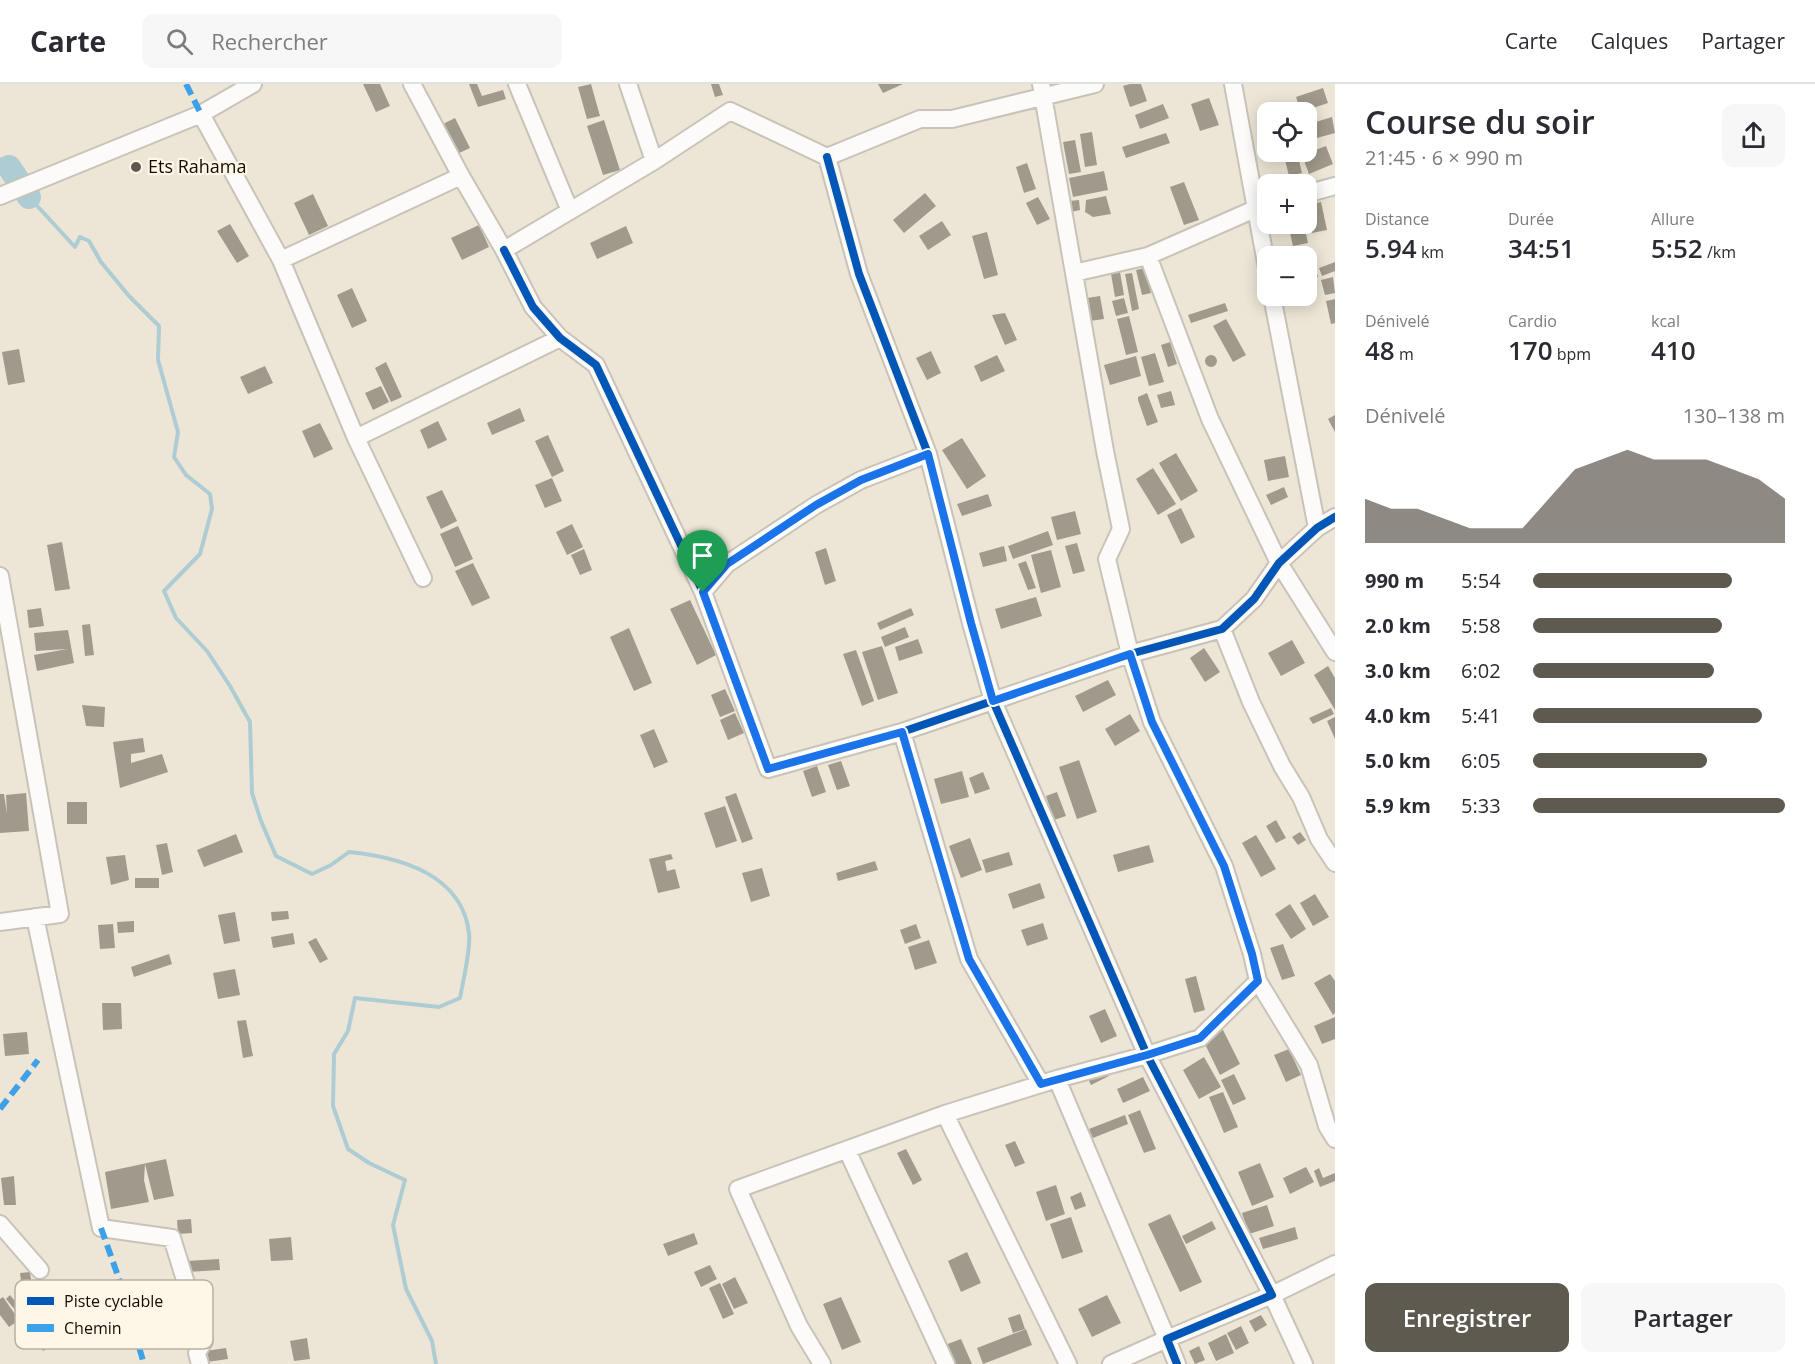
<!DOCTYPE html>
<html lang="fr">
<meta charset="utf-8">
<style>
body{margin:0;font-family:"Open Sans",sans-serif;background:#f7f7f7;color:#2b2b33;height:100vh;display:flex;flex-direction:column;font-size:22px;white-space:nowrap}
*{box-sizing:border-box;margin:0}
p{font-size:20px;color:#7c7c81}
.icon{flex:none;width:33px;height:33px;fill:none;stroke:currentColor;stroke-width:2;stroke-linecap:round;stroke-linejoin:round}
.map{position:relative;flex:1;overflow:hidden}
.panel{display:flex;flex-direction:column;background:#fff;width:480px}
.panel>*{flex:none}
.fabs{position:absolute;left:1257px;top:18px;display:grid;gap:12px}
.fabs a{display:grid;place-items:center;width:60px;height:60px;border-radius:12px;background:#fff;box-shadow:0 3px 15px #0003;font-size:30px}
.pin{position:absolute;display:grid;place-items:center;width:51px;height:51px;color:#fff;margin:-62px -26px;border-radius:50% 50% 50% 0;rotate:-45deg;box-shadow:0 0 6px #0007}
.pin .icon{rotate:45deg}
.round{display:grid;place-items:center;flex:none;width:63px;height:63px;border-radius:12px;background:#f7f7f7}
.headline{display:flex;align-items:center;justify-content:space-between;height:102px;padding:0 30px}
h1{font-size:33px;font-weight:600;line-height:45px}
.figures{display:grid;grid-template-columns:repeat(3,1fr);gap:9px;height:102px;padding:6px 30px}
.figures div{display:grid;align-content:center}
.figures b{font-size:26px;font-weight:600}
.figures small{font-size:16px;font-weight:400}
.figures p{font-size:16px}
.chart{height:168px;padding:12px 30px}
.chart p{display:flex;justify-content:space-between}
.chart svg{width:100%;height:108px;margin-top:6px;fill:#5f5a4f;opacity:.7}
.action{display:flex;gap:12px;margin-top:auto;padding:12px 30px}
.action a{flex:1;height:69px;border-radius:12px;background:#5f5a4f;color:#fff;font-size:24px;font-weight:600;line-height:69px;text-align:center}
.action a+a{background:#f7f7f7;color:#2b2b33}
ul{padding:0 30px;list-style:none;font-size:20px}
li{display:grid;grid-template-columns:96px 72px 1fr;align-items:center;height:45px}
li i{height:15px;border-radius:8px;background:#5f5a4f}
header{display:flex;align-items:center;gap:36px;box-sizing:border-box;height:84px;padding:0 30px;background:#fff;border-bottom:2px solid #e1e1e2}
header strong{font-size:28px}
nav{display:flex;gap:33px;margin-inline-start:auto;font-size:21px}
.search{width:420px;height:54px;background:#f7f7f7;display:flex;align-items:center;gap:15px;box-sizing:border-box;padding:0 21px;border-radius:12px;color:#7c7c81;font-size:22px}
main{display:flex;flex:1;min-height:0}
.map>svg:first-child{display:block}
</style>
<header>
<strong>Carte</strong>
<div class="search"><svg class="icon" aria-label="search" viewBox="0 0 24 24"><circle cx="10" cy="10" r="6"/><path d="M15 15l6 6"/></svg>Rechercher</div>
<nav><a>Carte</a><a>Calques</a><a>Partager</a></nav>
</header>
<main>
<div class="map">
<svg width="1335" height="1280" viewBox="0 0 1335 1280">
<rect width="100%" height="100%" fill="#ede6d7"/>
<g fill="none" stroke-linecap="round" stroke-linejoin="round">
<!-- stream -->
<path stroke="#adccd3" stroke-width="4" d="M0,75L9,83
M29,113L75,163L80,153L89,157L101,178L129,212L159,242L158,276L178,348L174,373L186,391L210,410L212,425L200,470L164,507L176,534L207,567L230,602L250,638L252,709L261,737L276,772L312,790L331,781L349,768C399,773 462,790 469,849C471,865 463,897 460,914L439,923L355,914L348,947L334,970L333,1022L348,1065L369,1079L405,1096L393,1141L406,1205L432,1257L436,1280"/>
<!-- river -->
<path stroke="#adccd3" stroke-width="24" d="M9,83L29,113"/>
</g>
<!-- building -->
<path fill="#a09a8c" d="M363,0H380L390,22L376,28Z
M469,0H477L482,12L503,6L506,15L478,23Z
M591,0L600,32L587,35L578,3Z
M711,0H719L723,11L715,13Z
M878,0H903L883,9Z
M1130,0H1141L1147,17L1130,23L1123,2Z
M1323,4L1328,19L1301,28L1296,13Z
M1209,14L1219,41L1200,47L1191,20Z
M1286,18L1289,28H1269L1267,22Z
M1163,20L1169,34L1140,45L1135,31Z
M1332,33L1335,49L1306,57V41Z
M455,34L470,64L457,70L443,40Z
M604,36L620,86L603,91L587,42Z
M1092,48L1097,81L1085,83L1080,50Z
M1166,49L1170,59L1126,74L1122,63Z
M1075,56L1081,88L1069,90L1063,58Z
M1326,62L1333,80L1309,90L1302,71Z
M1283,68H1297L1302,89L1289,92Z
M1027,79L1036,105L1024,109L1016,83Z
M1104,87L1108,106L1073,113L1069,94Z
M1184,98L1199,136L1184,141L1170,103Z
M925,109L936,122L904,149L893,136Z
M313,110L328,142L309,151L294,119Z
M1106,112L1111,130L1093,133L1085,128L1086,116Z
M1038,113L1050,135L1037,141L1026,119Z
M1079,116L1080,126L1071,128L1069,117Z
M1321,118L1327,146L1312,149L1306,121Z
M942,137L951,151L928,166L919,152Z
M230,140L249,172L237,179L217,147Z
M1288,140H1304L1308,159L1293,162Z
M479,141L489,163L462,176L451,154Z
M626,142L633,159L597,175L590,159Z
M987,148L998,191L984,195L972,152Z
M1308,163L1318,193L1306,197V172H1297L1295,167Z
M1335,178V187L1322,192L1319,184Z
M1145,184L1151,209L1142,211L1136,186Z
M1120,188L1124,211L1115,213L1111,190Z
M1132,189L1139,225L1132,227L1125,190Z
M1333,193L1335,209L1325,211L1321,196Z
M352,204L367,237L352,244L337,211Z
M1100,212L1104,235L1090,237L1087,214Z
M1124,214L1128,229L1116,232L1112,217Z
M1335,215V239L1331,240L1326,217Z
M1225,219L1228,227L1191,239L1188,231Z
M1005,229L1017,256L1005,261L992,231Z
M1129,232L1138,268L1126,271L1117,235Z
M1226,235L1246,271L1233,278L1213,242Z
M1170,258L1177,280L1168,283L1161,261Z
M19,265L25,298L8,301L2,268Z
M931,267L941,289L927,296L916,274Z
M1155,269L1164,298L1149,302L1141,273Z
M1205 277a6 6 0 1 1 12 0a6 6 0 1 1-12 0Z
M997,271L1005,287L981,298L974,282Z
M1136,272L1141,292L1110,301L1104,281Z
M386,278L402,313L391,318L375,284Z
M265,282L273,299L248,310L240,293Z
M381,302L389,318L373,326L365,309Z
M1171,307L1175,321L1161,324L1157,311Z
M1147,309L1158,338L1147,342L1138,316V313Z
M520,324L525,337L492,351L487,339Z
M1335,331V348L1328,335Z
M438,337L447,356L428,365L420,346Z
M320,339L333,365L314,374L302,347Z
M548,351L564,387L552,393L535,357Z
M962,354L986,392L967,405L942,366Z
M1176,369L1198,407L1181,417L1159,379Z
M1285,372L1289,393L1268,397L1264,376Z
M1153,384L1176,420L1158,431L1136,395Z
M552,394L562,417L545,424L535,401Z
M1284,403L1288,413L1271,421L1266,411Z
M442,406L457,437L441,445L426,413Z
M988,410L992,422L962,432L957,420Z
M1181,424L1195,453L1181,460L1167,431Z
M1075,427L1081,450L1057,456L1051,433Z
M572,440L583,463L567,471L556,448Z
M458,442L473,475L455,483L440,450Z
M1048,447L1053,461L1013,475L1008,462Z
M62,458L70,505L55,507L47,461Z
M1077,459L1085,487L1073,490L1065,462Z
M1004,462L1007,477L983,483L979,469Z
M826,464L836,497L825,501L815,468Z
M584,465L592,486L580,491L571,471Z
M1051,466L1061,503L1041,509L1031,471Z
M1026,477L1036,504L1028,506L1018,480Z
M473,479L490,514L472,522L455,487Z
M1036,513L1042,532L1001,545L995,525Z
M690,516L716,571L697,581L670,525Z
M41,524L44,542L29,544L27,526Z
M911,524L914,531L880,546L877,539Z
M90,540L94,571L85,572L82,541Z
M905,543L909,553L885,563L881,553Z
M629,544L652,599L634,607L610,553Z
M68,546L74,579L37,587L34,571L67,565L36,567L34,549Z
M918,555L923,569L899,577L895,563Z
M1292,556L1305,579L1281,592L1268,569Z
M882,562L898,609L878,616L862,568Z
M1204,564L1220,588L1205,598L1190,574Z
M856,566L874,617L862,622L843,570Z
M1328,582L1335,594V626L1314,591Z
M1108,596L1116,611L1083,628L1075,612Z
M725,605L735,627L720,633L711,611Z
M82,621L105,623L104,643L86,642Z
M1331,624L1334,630L1313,640L1309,634Z
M735,629L744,649L728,656L720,636Z
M1130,630L1140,647L1115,662L1105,645Z
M1335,633V655L1327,637Z
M654,645L668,678L654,684L640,651Z
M143,654L145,668L131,670V679L162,670L168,688L120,704L113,658Z
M1079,676L1097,728L1077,735L1059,683Z
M841,677L850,702L837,706L828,681Z
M817,682L826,708L812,713L803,687Z
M962,687L969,713L941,720L934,695Z
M983,688L990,705L975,710L969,694Z
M1057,708L1066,732L1054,736L1046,712Z
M26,709L29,747L0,749V710H4L7,730L6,711Z
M736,709L753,755L742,759L725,713Z
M67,718H87V740H67Z
M725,722L737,757L716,764L704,729Z
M1276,736L1286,754L1276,759L1266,742Z
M1300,748L1306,756L1298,761L1292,753Z
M236,750L243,768L204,783L197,766Z
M1256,751L1276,785L1261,793L1242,759Z
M970,754L982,786L961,794L949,762Z
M167,759L173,788L162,791L156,761Z
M1149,761L1154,778L1118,788L1113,771Z
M1009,768L1013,781L986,789L982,776Z
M671,770L673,775L665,777L667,787L675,785L680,804L658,809L649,775Z
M125,771L129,796L111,801L106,773Z
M875,777L878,786L838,797L836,789Z
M762,784L770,812L751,818L742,789Z
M135,794H159V804H135Z
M1040,799L1045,814L1013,825L1008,810Z
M1315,810L1329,833L1313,842L1300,819Z
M1290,820L1306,845L1291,855L1275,830Z
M288,827L289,835L272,837L271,828Z
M235,828L240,857L224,860L218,831Z
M134,837V848L118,849L117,838Z
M1043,839L1048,855L1027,862L1021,846Z
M113,840L115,864L100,865L98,841Z
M916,840L921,854L905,860L900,846Z
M293,849L295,860L273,864L271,853Z
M316,854L328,875L320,879L308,858Z
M929,856L937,879L915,886L908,863Z
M1283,860L1295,892L1282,896L1270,864Z
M169,870L172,880L134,893L131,883Z
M235,885L240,911L218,915L213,889Z
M1330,890L1335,897V929L1333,931L1314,899Z
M1196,892L1205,926L1194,929L1185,895Z
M102,919H121L122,945L103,946Z
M1105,925L1117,952L1101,959L1089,932Z
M1335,933V955L1322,960L1314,942Z
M246,936L253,972L243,974L237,937Z
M1223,946L1240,980L1220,991L1203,956Z
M27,948L29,970L5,972L3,950Z
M1289,965L1301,991L1286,998L1274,971Z
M1204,973L1221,1003L1199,1015L1183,986Z
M1106,985L1109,992L1091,1001L1087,993Z
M1234,990L1246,1015L1233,1021L1221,996Z
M1143,993L1150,1007L1123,1019L1117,1005Z
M1223,1008L1238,1043L1224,1049L1209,1013Z
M1140,1026L1156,1065L1144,1069L1128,1031Z
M1125,1031L1128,1040L1093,1054L1089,1045Z
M1015,1057L1025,1079L1015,1083L1005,1061Z
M906,1065L922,1096L913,1101L897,1069Z
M166,1075L174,1112L154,1116L145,1080L144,1096L149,1118L111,1125L105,1088Z
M1260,1079L1274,1113L1252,1122L1238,1088Z
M1306,1083L1314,1098L1290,1110L1283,1094Z
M1319,1084L1323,1094L1335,1089V1097L1320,1103L1314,1087Z
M14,1092L16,1121H4L1,1094Z
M1056,1101L1065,1130L1046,1137L1036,1108Z
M1081,1108L1086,1122L1075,1126L1070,1113Z
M1267,1121L1274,1142L1249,1150L1242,1129Z
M1170,1130L1202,1198L1180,1208L1148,1140Z
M1071,1133L1083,1168L1062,1175L1050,1140Z
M191,1135L192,1149L178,1150L177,1136Z
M1212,1137L1216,1145L1186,1160L1182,1152Z
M1295,1143L1298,1155L1263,1165L1259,1154Z
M694,1149L698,1160L668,1172L663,1160Z
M291,1153L293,1176L271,1177L269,1155Z
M967,1168L981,1199L961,1208L948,1177Z
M219,1175L220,1186L187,1188L186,1177Z
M710,1181L717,1195L701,1203L694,1188Z
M30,1188L32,1203L22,1205L20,1189Z
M735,1193L748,1219L734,1225L722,1200Z
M720,1199L734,1230L723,1235L709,1204Z
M10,1211L19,1222L15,1226L6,1215Z
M1107,1211L1121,1239L1092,1253L1078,1225Z
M3,1213L19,1236L9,1243L0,1231V1215Z
M841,1213L861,1258L842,1266L823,1220Z
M1020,1230L1025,1245L1013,1249L1008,1234Z
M1261,1231L1267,1241L1255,1248L1249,1237Z
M65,1239L72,1249L43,1267L37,1257Z
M1241,1242L1249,1259L1236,1266L1227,1249Z
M1026,1245L1032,1261L983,1280L977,1264Z
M1226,1250L1234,1269L1216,1277L1208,1259Z
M307,1254L310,1275L294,1277L290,1257Z
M961,1255L972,1280H953L945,1261Z
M1199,1262L1205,1276L1195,1280L1189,1267Z
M226,1264L228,1275L207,1278L205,1267Z"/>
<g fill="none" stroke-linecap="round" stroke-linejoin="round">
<!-- minor casing -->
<g stroke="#c8c3b8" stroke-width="20">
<path id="minor" d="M412,0L461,92L504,166L654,77L730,27L827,73L920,35H952L1095,0
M517,0L570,127
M628,0L654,77
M1041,0L1074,189
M1233,0L1268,190
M201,30L281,176L356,354L423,494
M827,73L859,190L928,370L971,539L993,617L1147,971L1272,1211L1167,1255L1177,1280
M1306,110L1335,102
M0,112L201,30L253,0
M1268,121L1255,125L1148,172L1074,189L1105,367L1121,445L1107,475L1130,570L1152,638L1224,782L1252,870L1258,897L1309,981L1327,1042L1335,1055
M504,166L533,223L560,254L596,281L703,508L768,685L902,648L1130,570L1222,545L1254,515L1279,479L1317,444L1335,433
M1148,172L1210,335L1279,479L1335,568
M281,176L461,92
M1272,212L1317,444
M356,354L560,254
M0,492L60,830L0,838
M703,508L727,480L816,421L861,396L928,370
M1222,545L1251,618L1282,682L1301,713L1319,755L1335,779
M902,648L969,875L1041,1000
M35,833L101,1144L172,1154L204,1257L197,1269L200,1280
M1057,995L1167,1255L1111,1280
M945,1030L1068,1280
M847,1066L946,1280
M0,1140L40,1186
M822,1280L799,1242L738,1105L945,1030L1057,995L1147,971L1200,954L1258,897
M1304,1280L1272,1211L1335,1180"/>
</g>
<!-- minor -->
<use href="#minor" stroke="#fcfbf9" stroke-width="16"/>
<!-- quiet -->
<path stroke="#3da1e9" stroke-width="6" stroke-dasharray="12 6" stroke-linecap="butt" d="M186,0L201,30
M0,1025L38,976
M101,1144L118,1192L144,1280"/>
<!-- cycleway casing -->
<g stroke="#fef7e7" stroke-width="11">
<path id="cycleway" d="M827,73L859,190L928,370L971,539L993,617L1147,971L1272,1211L1167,1255L1177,1280
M504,166L533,223L560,254L596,281L703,508L768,685L902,648L1130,570L1222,545L1254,515L1279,479L1317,444L1335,433"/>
</g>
<!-- cycleway -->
<use href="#cycleway" stroke="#0057b8" stroke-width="8"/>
</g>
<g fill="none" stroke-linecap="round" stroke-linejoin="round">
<!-- route casing -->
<g stroke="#fff" stroke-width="12">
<path id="route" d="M928,370L971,539L993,617L1130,570L1152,638L1224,782L1252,870L1258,897L1200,954L1147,971L1041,1000L969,875L902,648L768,685L703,508L727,480L816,421L861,396Z"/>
</g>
<!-- route -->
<use href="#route" stroke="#1a73e8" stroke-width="8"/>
</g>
<!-- markers -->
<circle fill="#5f5a4f" stroke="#fef7e7" stroke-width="2" cx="136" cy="83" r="6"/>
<g text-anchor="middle" stroke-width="4.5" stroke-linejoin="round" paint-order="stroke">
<!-- poi labels -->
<g font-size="18" fill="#120e06" stroke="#fef7e7" text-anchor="start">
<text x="148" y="89">Ets Rahama</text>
</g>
</g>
<!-- legend -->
<rect x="15" y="1196" width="198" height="69" rx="9" fill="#fef7e7" stroke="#b7b1a4" stroke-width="1.5"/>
<rect x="27" y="1213" width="27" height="8" fill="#0057b8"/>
<rect x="27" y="1240" width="27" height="8" fill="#3da1e9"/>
<g font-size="16" fill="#120e06">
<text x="64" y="1223">Piste cyclable</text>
<text x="64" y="1250">Chemin</text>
</g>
</svg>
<div class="fabs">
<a><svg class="icon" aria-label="locate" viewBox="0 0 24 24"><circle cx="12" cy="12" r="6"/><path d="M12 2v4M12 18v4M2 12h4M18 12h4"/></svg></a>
<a>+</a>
<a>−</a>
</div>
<div class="pin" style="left:703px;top:508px;background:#1e9e55"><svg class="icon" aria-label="arrive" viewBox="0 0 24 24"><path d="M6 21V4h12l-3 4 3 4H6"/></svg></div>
</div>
<section class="panel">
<div class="headline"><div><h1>Course du soir</h1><p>21:45 · 6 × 990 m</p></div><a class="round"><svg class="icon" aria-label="share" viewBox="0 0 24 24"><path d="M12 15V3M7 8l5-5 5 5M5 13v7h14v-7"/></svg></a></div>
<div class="figures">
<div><p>Distance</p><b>5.94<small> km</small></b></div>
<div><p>Durée</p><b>34:51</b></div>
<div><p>Allure</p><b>5:52<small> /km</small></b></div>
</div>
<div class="figures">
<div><p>Dénivelé</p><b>48<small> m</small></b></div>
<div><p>Cardio</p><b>170<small> bpm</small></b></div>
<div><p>kcal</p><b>410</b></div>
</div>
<div class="chart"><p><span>Dénivelé</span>130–138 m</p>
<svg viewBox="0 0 160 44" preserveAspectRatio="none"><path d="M0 44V26L10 30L20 30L30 34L40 38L50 38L60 38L70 26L80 14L90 10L100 6L110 10L120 10L130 10L140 14L150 18L160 26V44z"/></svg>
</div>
<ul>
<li><b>990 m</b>5:54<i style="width:79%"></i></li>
<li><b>2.0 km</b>5:58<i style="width:75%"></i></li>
<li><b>3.0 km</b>6:02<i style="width:72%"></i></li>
<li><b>4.0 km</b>5:41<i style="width:91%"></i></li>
<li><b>5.0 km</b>6:05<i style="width:69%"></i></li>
<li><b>5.9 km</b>5:33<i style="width:100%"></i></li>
</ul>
<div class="action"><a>Enregistrer</a><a>Partager</a></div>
</section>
</main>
